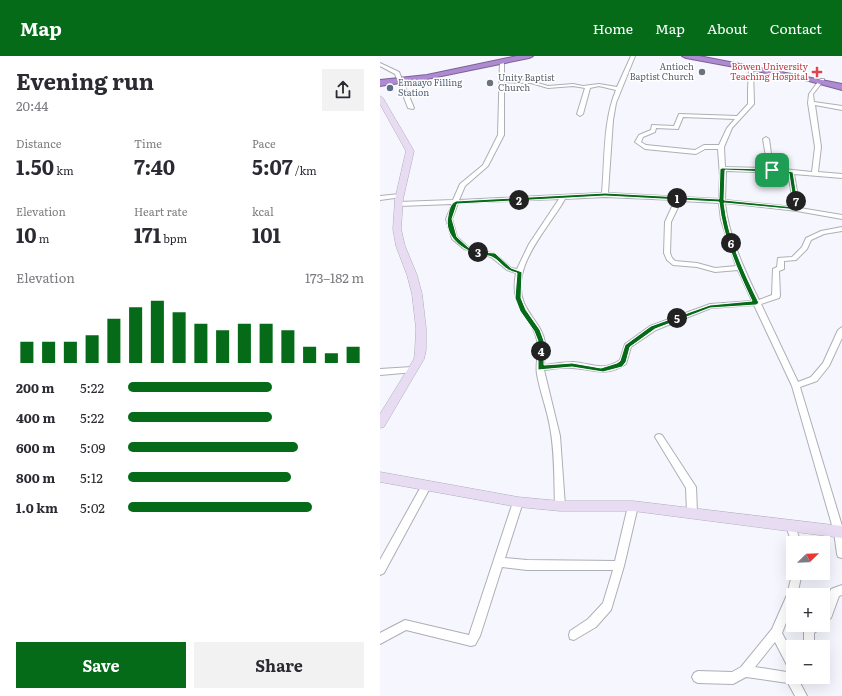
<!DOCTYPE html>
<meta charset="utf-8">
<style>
body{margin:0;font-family:Literata,serif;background:#f2f2f3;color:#2b2b33;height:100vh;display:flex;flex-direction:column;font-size:15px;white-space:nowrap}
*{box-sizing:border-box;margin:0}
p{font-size:13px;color:#7c7c81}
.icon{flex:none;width:22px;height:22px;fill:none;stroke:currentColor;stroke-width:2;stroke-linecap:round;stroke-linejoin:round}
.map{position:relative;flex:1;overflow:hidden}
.side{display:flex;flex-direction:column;background:#fff;width:380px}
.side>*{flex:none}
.needle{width:26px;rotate:67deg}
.buttons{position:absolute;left:406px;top:480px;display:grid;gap:8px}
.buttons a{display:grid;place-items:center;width:44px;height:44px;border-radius:0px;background:#fff;box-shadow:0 4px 16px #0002;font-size:20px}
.pin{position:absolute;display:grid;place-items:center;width:34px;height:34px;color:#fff;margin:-17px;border-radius:8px;box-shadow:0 2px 6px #0006}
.km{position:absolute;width:20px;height:20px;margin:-10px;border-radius:50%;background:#222;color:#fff;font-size:11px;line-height:20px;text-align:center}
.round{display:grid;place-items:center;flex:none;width:42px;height:42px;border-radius:0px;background:#f2f2f3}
.overview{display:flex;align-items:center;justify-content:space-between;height:68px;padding:0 16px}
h1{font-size:22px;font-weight:700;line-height:30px}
.figures{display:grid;grid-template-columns:repeat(3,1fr);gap:6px;height:68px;padding:4px 16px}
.figures div{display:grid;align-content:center}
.figures b{font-size:20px;font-weight:700}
.figures small{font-size:11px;font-weight:400}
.figures p{font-size:11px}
.chart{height:112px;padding:8px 16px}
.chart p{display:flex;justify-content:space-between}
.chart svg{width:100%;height:72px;margin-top:4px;stroke:#056b18;stroke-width:6}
.primary-button{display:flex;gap:8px;margin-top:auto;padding:8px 16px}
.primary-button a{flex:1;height:46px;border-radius:0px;background:#056b18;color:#fff;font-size:16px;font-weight:700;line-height:46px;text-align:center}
.primary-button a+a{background:#f2f2f3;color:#2b2b33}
ul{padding:0 16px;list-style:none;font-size:13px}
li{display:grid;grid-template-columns:64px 48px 1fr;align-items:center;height:30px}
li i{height:10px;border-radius:5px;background:#056b18}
header{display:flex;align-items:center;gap:24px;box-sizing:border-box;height:56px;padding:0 20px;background:#056b18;color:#fff}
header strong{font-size:19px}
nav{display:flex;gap:22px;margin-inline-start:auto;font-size:14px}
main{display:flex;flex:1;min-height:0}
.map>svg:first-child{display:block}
</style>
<header>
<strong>Map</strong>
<nav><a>Home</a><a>Map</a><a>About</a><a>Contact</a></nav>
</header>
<main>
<section class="side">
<div class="overview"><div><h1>Evening run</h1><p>20:44</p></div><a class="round"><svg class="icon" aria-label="share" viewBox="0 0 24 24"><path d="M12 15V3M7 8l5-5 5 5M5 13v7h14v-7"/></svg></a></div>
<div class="figures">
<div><p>Distance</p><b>1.50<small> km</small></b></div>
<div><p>Time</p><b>7:40</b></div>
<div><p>Pace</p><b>5:07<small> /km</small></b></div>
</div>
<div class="figures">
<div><p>Elevation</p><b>10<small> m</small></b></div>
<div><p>Heart rate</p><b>171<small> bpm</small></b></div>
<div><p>kcal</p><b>101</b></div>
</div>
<div class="chart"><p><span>Elevation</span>173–182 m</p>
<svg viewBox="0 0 160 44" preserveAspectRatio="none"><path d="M5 44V31M15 44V31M25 44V31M35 44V27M45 44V17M55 44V10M65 44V6M75 44V13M85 44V20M95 44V24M105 44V20M115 44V20M125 44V24M135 44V34M145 44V38M155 44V34"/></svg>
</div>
<ul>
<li><b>200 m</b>5:22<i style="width:61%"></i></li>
<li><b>400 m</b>5:22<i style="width:61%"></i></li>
<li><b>600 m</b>5:09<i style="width:72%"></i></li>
<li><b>800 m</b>5:12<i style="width:69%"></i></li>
<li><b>1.0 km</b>5:02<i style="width:78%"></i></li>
</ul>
<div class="primary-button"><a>Save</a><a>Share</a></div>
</section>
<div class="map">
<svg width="462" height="640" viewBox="0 0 462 640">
<rect width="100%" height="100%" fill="#f6f6fe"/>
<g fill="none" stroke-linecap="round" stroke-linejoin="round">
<!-- street casing -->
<g stroke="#aeaeb7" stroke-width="2">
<path id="street" d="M251,0H255L236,47L233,64L228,137L339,143L340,120L338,93H325L316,98L265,93L255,86L259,79L271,74L272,69L294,70L299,58L357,60L368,48V34L369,11L373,12L374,48L352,72L344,91L345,111L388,112L383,83L386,81L389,83L393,112L432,116L435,91L428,47L429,38L440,23H444V24L433,38L434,46L462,50V54L435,49L441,91L438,116L462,118V122L414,118L420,152L462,159V163L417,155L345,147C349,181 364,213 379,244L392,239L393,213L397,211L398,202L412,201L422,191L426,182L441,175L462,171V175L444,178L431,184L427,193L416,204L404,205V213L399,215L400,240L399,242L381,248L418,326L431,321L443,307L458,274L462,271V282L449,310L437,325L420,331L462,470V502L458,501L457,498L454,476L412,330L374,249L331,252L276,274L251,291L246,308C225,322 214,313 192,312C183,311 173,313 164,314L180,380L185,450L183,453L180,454L177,453L175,450C174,424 175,397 170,371C167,353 160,336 157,318C155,307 160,295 157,284C150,255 129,254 136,217L127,214L111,201L84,193L72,183L66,163L72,148L19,150L16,148L19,146L73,144L80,128L103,109L118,79L120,5L124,6V23L151,25L168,30L193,28L203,30L219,28L237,31ZM124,26L151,27L168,32L193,30L205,32L197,58L200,60L203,58L210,32L219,30L236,34C223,65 225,103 222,137L79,144L85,130L108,110L124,79ZM303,61L355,63L347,72L339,89H324L315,94L266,89L261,86L263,81L275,76L276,72L298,73ZM346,115L408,117L414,151L345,144ZM225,141L295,144L285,166L284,197L287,204L293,209L317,211L335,216L358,214L372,245L330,248L270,270L245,288L240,304C222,316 211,307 193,306C183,306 173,308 164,309C164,302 166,294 165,287C163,271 150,261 144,247C129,211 169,172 185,143ZM179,143L149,188L137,213L131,212L115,198L88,191L77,181L72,163L78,147ZM301,145L339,147L341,164L356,210L335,212L317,207L295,205L292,202L290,197L291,166Z
M0,7L19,16L34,52L33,53L28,52L15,18L0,10Z
M20,138L22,139V141L0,144V140Z
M32,311L35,312L36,314L35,316L0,319V313Z
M279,378L282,379L316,431L317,456L315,459L312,460L309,459L307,456L306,432L275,381L276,379Z
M46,426L49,427L51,430L4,517L0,519V504L43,427Z
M138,442L141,443L143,446L125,502L147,504L235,505L248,450L250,447L253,446L256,447L258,450L244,510L231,554L216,571L194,584L190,583L189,579L190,575L208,563L223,547L233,514H147L122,511L100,580L95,589L91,590L26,574L0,588V577L25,564L89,579L133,446L135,443Z
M411,466L414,467L421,487H413V490L406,470L408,467Z
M413,515V517H422L417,539H413V549L402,577L413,598V615L409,613L395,586L375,611L413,617V621H417L427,640H415L408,627L366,621L353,628L318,627L314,625L312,621L314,617L318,615L352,616L361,611L392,573L407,539Z
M462,529V539L459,540L451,562L443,567V554L451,533Z
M428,569H441L440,573L434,577V591H424V575Z"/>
</g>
<!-- secondary casing -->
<g stroke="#aeaeb7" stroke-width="1">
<path id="secondary" d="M0,40L3,42L34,95L23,143L21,173L25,190L37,219L42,238L46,272V294L44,303L4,371L0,372V358L34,303L35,294L36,272L32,238L27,219L16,190L13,173L15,143L26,95L0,48Z
M0,416L138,441L180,445H253L462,470V482L253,455H180L138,451L0,426Z"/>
</g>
<!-- highway casing -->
<g stroke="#7a6393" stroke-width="2">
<path id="highway" d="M137,0H153L149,2L47,23L0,30V24L47,19Z
M302,0H319L462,28V34L429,25L306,2Z"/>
</g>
<!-- street -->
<use href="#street" fill="#fff" fill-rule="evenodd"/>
<!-- secondary -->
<use href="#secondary" fill="#e7dcf2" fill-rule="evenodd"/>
<!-- highway -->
<use href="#highway" fill="#ae8ad2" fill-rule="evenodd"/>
</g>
<!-- route -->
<path fill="#056b18" stroke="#fff" fill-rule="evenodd" d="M342,112L392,113L413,116L419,154L344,147C348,182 363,215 379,247L376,249L330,252L275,273L250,291L246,306L242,311L223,316L192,311L158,314V285L154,275L140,255L135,242L137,217C123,214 122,206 112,201C108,199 103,200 100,199C83,195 63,180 68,160C69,154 70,148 76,145L225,137L339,143L340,113ZM345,114L409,117L414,151L344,144ZM225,140L339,146C343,182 357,213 372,245L330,249L271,270L245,289L240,305L237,307L221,312L192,307L164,309V285L160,274L146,254L141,242L142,216L131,212L115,197L102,196L88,191L77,181L72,163L77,148Z"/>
<!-- markers -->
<g fill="#6b7280" stroke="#fff" stroke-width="1.5">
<circle cx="322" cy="16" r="4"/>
<circle cx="110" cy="27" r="4"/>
</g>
<path fill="#e0444e" stroke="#fff" stroke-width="1.5" d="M435 10h4v4h4v4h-4v4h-4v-4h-4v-4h4z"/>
<circle fill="#5c6f8a" stroke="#fff" stroke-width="1.5" cx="10" cy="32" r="4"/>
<g text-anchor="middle" stroke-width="3" stroke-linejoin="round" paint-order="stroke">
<!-- far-worship labels -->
<g font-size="9" fill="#5b616d" stroke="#fff" text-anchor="end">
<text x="314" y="14">Antioch<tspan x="314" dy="10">Baptist Church</tspan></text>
<text x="118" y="25" text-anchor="start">Unity Baptist<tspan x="118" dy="10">Church</tspan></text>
</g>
<!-- far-health labels -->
<g font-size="9" fill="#be3a42" stroke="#fff" text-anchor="end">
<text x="428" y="14">Bowen University<tspan x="428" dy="10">Teaching Hospital</tspan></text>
</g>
<!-- far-service labels -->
<g font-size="9" fill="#4e5e75" stroke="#fff" text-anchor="start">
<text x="18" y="30">Emaayo Filling<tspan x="18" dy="10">Station</tspan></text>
</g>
</g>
</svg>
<div class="buttons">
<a><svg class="needle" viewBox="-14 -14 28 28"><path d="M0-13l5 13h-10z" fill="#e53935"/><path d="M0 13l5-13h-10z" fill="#7c7c81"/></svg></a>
<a>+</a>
<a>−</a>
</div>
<div class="pin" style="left:392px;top:114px;background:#1e9e55"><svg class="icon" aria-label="arrive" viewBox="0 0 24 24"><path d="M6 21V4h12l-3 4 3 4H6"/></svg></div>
<b class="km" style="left:297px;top:142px">1</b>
<b class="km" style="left:139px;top:144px">2</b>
<b class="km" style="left:98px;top:196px">3</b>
<b class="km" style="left:161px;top:295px">4</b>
<b class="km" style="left:297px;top:262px">5</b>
<b class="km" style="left:351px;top:187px">6</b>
<b class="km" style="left:416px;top:145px">7</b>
</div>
</main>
